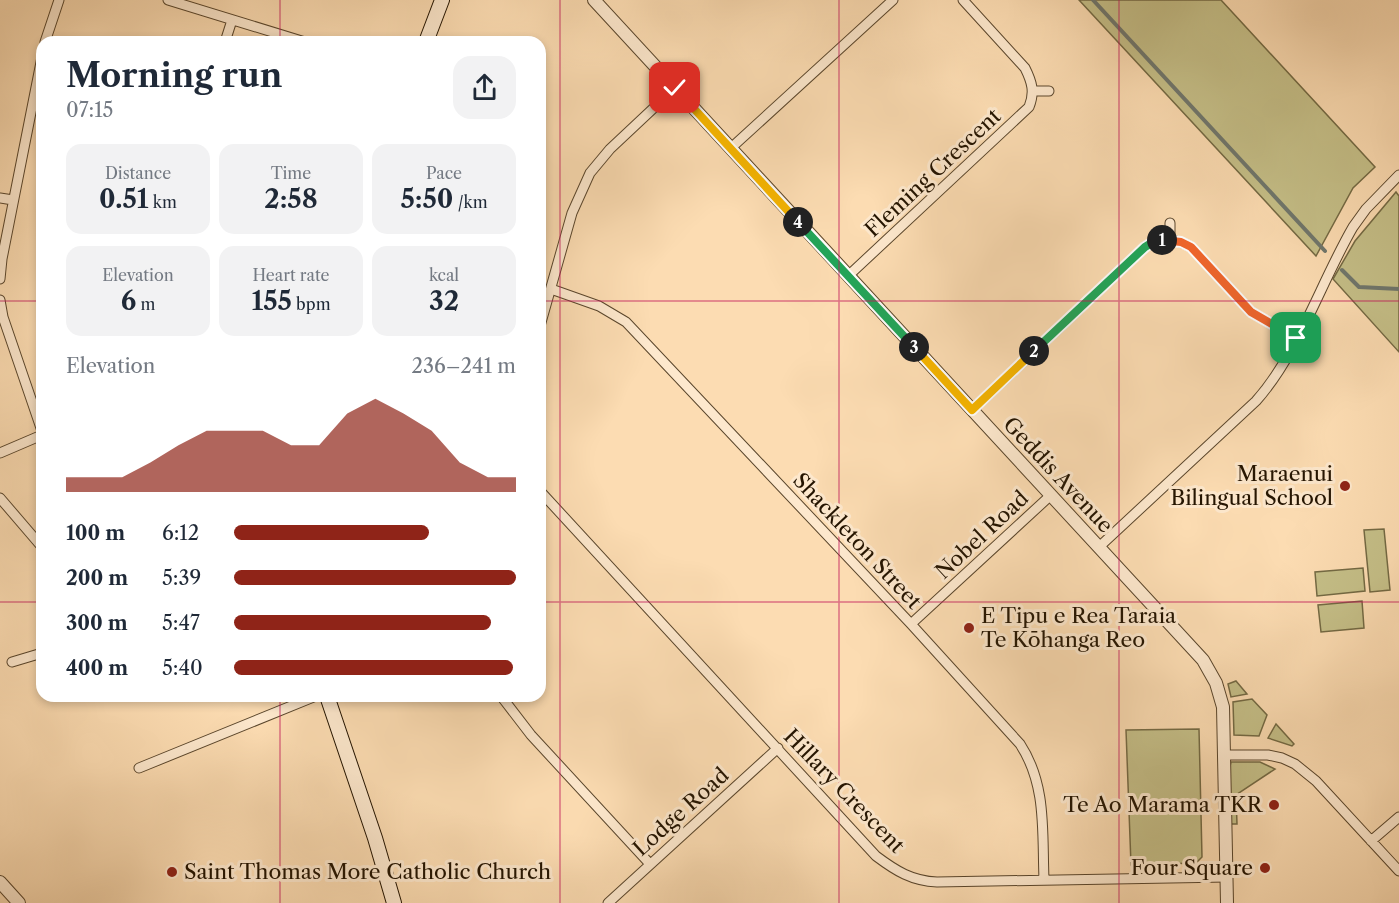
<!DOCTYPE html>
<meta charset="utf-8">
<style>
body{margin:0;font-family:"Libre Caslon Text",serif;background:#f2f2f3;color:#1f2937;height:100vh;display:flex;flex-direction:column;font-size:22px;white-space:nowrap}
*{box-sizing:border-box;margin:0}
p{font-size:20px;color:#747a83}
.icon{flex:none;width:33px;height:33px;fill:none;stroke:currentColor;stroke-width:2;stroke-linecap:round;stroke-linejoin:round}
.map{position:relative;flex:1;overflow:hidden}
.details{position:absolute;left:36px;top:36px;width:510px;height:666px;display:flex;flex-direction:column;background:#fff;border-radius:18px;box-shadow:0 3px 9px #0003}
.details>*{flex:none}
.pin{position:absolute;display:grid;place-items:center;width:51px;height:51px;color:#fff;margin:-26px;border-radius:12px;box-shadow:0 3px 9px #0006}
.km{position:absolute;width:30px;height:30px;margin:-15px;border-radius:50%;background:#222;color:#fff;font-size:16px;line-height:30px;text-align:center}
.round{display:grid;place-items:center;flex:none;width:63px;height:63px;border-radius:18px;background:#f2f2f3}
.overview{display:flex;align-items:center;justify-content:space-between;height:102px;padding:0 30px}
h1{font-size:33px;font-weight:800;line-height:45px}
.stats{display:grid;grid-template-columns:repeat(3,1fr);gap:9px;height:102px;padding:6px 30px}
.stats div{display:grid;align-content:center;border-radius:15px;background:#f2f2f3;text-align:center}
.stats b{font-size:26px;font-weight:800}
.stats small{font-size:16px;font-weight:400}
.stats p{font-size:16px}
.chart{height:168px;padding:12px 30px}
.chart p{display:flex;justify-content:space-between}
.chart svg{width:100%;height:108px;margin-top:6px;fill:#8f2418;opacity:.7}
ul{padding:0 30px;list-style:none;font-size:20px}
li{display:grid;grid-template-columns:96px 72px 1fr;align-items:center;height:45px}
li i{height:15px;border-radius:8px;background:#8f2418}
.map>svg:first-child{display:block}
</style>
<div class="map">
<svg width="1399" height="903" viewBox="0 0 1399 903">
<rect width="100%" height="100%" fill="#fcdcb2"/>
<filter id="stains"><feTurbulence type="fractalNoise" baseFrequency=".00333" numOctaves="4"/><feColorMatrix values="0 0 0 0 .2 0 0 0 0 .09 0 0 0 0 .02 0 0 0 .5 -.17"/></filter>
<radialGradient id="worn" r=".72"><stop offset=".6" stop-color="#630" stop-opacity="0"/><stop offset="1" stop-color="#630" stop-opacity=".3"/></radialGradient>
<!-- green -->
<path fill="#c5bf88" stroke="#746a44" stroke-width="1.5" d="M1079,0H1221L1375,167L1353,188L1316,256Z
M1396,192L1399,196V352L1333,279L1355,241Z
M1384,529L1390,590L1370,592L1364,530Z
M1363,568L1365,591L1317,596L1315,572Z
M1362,601L1364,628L1321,632L1318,605Z
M1236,681L1247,694L1231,697L1228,684Z
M1252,699L1267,715L1259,736L1234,735L1233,702Z
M1276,724L1294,744L1292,746L1268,738Z
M1199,729L1202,857L1196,863L1131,865L1126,730Z
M1231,762H1260L1275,769L1236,795L1237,824H1229L1228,774Z"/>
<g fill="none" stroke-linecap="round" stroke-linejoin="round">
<!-- stream -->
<path stroke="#70776d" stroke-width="4" d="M1093,0L1325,251
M1342,270L1359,287L1399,289"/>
<!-- minor casing -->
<g stroke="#5a462c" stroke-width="11">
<path id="minor" d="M168,0L305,42
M45,42L59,0
M225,42L232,20
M1033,91H1049
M731,148L893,0
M0,198L13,200
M1170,223V239
M848,276L1029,107C1035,92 1032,82 1025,68L963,0
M0,279L2,259L42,57
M551,289L599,306L626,322L911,624L1020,744C1047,785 1042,832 1044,879
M0,300L3,317L42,431
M540,326L572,213L590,173L610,149L675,88
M972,410L1145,247C1161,237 1175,238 1191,247L1251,312L1296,338
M0,453L42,435
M540,491L876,856C896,871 912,881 937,882L1227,877
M0,498L42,547
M1099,547L1256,401C1298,354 1321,282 1353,227L1366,209L1399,175
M911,624L1051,495
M12,662L42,653
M501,696L531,735L650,864
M1224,755H1268L1282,758L1295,764L1316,781L1399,871
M139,768L316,696
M1371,841L1399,817
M608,903L778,748"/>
</g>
<!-- tertiary casing -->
<g stroke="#5a462c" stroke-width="14">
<path id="tertiary" d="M594,0L1203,660L1216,683L1223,707L1227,903
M0,882L19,903"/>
</g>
<!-- secondary casing -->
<g stroke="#241400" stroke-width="16">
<path id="secondary" d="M426,42L442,0
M327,696L375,838L394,903"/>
</g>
<!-- minor -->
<use href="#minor" stroke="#fde8cd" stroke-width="9"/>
<!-- tertiary -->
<use href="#tertiary" stroke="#fde8cd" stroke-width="12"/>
<!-- secondary -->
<use href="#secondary" stroke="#fde8cd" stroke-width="14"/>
</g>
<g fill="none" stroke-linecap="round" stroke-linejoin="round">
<!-- split-1 casing -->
<g stroke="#fff" stroke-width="12">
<path id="split-1" d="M1162,240L1181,242L1191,247L1251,312L1296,338"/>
</g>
<!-- split-2 casing -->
<g stroke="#fff" stroke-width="12">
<path id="split-2" d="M1034,351L1145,247L1153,242L1162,240"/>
</g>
<!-- split-3 casing -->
<g stroke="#fff" stroke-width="12">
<path id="split-3" d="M914,347L972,410L1034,351"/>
</g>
<!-- split-4 casing -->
<g stroke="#fff" stroke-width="12">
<path id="split-4" d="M798,222L914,347"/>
</g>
<!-- split-5 casing -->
<g stroke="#fff" stroke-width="12">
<path id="split-5" d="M675,88L798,222"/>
</g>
<!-- split-1 -->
<use href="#split-1" stroke="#f0652b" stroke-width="8"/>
<!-- split-2 -->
<use href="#split-2" stroke="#22a559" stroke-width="8"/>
<!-- split-3 -->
<use href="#split-3" stroke="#f5b400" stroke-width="8"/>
<!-- split-4 -->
<use href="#split-4" stroke="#22a559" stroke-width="8"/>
<!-- split-5 -->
<use href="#split-5" stroke="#f5b400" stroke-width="8"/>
</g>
<!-- grid -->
<path fill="none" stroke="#c2185b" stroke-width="1.5" stroke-opacity="0.55" d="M280,0V42M560,0V903M839,0V903M1119,0V903M0,301H42M540,301H1399M0,602H42M540,602H1399M280,696V903"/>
<!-- markers -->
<g fill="#8f2418" stroke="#fde8cd" stroke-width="2">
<circle cx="1345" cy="486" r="6"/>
<circle cx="969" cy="628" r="6"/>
<circle cx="1274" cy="805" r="6"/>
<circle cx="1265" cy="868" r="6"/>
<circle cx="172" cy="872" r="6"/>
</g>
<g text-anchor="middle" stroke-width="6" stroke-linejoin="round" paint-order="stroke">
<!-- street labels -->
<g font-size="21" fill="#241400" stroke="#fde8cd">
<text transform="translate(933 173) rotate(-43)" y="7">Fleming Crescent</text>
<text transform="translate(1058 475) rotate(47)" y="7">Geddis Avenue</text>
<text transform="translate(982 535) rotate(-43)" y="7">Nobel Road</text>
<text transform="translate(857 541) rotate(47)" y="7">Shackleton Street</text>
<text transform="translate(844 791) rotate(46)" y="7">Hillary Crescent</text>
<text transform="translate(681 812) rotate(-42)" y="7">Lodge Road</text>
</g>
<!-- poi labels -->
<g font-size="21" fill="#241400" stroke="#fde8cd" text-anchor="end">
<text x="1333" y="481">Maraenui<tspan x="1333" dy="24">Bilingual School</tspan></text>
<text x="981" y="623" text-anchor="start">E Tipu e Rea Taraia<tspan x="981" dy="24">Te Kōhanga Reo</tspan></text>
<text x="1262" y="812">Te Ao Marama TKR</text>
<text x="1253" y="875">Four Square</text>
<text x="184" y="879" text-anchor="start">Saint Thomas More Catholic Church</text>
</g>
</g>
<rect width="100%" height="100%" filter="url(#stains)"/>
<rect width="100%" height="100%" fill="url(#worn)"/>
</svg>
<div class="pin" style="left:1296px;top:338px;background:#1e9e55"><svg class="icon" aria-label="arrive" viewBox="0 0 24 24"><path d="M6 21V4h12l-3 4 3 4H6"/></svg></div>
<div class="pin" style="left:675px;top:88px;background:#d93025"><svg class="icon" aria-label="check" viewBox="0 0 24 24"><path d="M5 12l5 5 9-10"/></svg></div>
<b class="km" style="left:1162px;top:240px">1</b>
<b class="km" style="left:1034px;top:351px">2</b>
<b class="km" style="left:914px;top:347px">3</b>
<b class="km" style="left:798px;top:222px">4</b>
<section class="details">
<div class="overview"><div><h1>Morning run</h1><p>07:15</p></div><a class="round"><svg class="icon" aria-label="share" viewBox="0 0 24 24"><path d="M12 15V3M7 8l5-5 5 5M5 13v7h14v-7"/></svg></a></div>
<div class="stats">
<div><p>Distance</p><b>0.51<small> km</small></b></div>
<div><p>Time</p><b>2:58</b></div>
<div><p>Pace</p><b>5:50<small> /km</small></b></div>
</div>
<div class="stats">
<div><p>Elevation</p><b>6<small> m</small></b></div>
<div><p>Heart rate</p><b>155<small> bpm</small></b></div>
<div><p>kcal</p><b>32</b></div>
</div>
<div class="chart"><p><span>Elevation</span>236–241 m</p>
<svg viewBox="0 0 160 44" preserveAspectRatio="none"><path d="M0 44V38L10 38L20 38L30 32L40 25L50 19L60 19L70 19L80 25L90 25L100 12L110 6L120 12L130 19L140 32L150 38L160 38V44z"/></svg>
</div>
<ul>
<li><b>100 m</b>6:12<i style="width:69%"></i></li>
<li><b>200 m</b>5:39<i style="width:100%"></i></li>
<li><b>300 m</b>5:47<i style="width:91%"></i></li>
<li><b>400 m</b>5:40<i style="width:99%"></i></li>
</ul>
</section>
</div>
